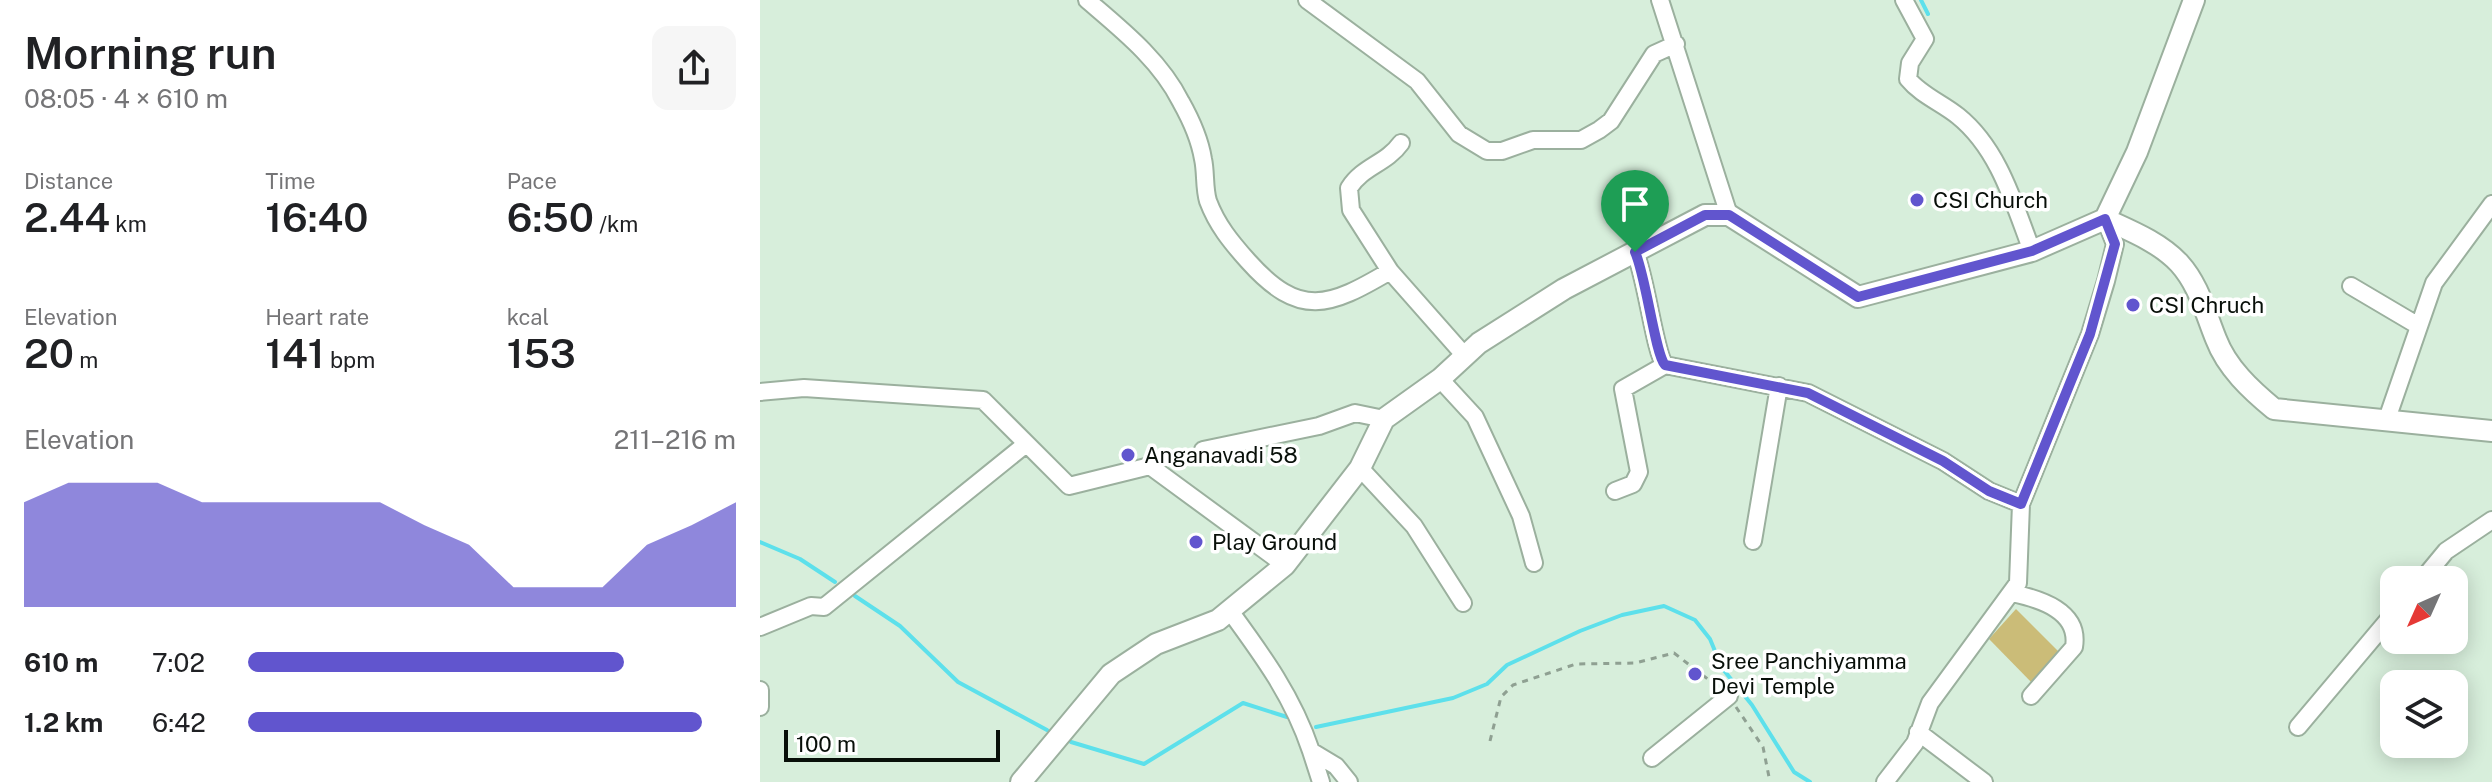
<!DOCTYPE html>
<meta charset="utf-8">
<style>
body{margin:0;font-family:"Public Sans",sans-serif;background:#f6f6f6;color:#202124;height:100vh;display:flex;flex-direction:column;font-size:30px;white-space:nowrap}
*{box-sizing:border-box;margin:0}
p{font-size:26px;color:#757577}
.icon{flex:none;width:44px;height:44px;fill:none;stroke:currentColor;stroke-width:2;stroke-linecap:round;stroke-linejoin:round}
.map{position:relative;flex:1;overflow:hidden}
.side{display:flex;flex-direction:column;background:#fff;width:760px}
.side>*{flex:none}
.needle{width:52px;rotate:225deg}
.controls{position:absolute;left:1620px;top:566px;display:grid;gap:16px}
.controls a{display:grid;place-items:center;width:88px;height:88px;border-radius:16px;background:#fff;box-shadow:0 4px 20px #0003;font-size:40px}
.scale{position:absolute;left:24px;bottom:20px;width:216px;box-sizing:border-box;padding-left:8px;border:4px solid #080f09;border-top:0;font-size:22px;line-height:28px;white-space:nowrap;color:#080f09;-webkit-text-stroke:6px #fff;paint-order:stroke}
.pin{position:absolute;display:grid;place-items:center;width:68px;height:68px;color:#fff;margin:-82px -34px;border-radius:50% 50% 50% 0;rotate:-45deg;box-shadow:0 0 8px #0007}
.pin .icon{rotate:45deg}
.round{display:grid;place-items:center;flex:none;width:84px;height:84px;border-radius:16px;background:#f6f6f6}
.summary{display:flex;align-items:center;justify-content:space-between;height:136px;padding:0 24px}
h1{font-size:44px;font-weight:600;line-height:60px}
.stats{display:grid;grid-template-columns:repeat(3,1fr);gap:12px;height:136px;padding:8px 24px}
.stats div{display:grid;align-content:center}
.stats b{font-size:40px;font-weight:600}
.stats small{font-size:22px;font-weight:400}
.stats p{font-size:22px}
.chart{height:224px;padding:16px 24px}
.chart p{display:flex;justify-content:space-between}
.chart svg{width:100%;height:144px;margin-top:8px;fill:#6155ce;opacity:.7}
ul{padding:0 24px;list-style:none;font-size:26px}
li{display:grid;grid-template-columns:128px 96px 1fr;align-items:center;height:60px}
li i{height:20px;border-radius:10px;background:#6155ce}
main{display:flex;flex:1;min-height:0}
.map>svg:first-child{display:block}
</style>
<main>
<section class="side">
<div class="summary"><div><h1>Morning run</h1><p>08:05 · 4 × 610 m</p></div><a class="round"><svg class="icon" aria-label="share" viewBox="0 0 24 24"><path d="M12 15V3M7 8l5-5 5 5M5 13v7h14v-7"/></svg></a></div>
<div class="stats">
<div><p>Distance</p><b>2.44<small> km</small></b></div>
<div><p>Time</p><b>16:40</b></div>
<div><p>Pace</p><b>6:50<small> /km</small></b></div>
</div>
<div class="stats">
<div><p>Elevation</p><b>20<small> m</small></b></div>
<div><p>Heart rate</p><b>141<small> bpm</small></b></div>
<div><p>kcal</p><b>153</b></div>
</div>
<div class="chart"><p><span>Elevation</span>211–216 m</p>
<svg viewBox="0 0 160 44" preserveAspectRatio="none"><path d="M0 44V12L10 6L20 6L30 6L40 12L50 12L60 12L70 12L80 12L90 19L100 25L110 38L120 38L130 38L140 25L150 19L160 12V44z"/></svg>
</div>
<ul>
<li><b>610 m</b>7:02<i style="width:77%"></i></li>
<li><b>1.2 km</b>6:42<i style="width:93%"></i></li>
</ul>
</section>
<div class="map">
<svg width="1732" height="782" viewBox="0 0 1732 782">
<rect width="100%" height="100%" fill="#d7eedb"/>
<!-- green -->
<path fill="#cbbc78" d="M1256,609L1300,653L1274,685L1229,639Z"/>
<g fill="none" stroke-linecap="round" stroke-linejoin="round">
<!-- stream -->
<path stroke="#5de0eb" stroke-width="4" d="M1161,0L1168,14
M0,542L40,559L75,582
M95,596L140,626L198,682L287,730
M556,727L693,698L727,684L747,665L820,631L862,615L904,606L935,620L950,639L962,668L992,705L1034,772L1050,782
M311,742L384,764L483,703L527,717"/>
<!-- minor casing -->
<g stroke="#9bb09e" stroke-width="20">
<path id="minor" d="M327,0C362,30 400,60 421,102C430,118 440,141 443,159C446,172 444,188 448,201C457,225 471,242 488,261C540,319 569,307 630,271L705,356
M547,0L657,81L699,134L727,151H742L773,140H821L839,130L851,121L894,54L916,44
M900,0L969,215
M1144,0L1165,39L1150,63L1148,79C1161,95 1182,103 1198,116C1239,149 1254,204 1272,251
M875,252C886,277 895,354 905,365L1048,393L1183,461L1229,491L1261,504
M630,271L591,210L589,188C603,166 626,164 641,143
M1591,286L1657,325
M680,379L715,417L761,516L774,563
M0,392L44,388L223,400L309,486L390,466L525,565
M1627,419L1674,283L1732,204
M443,450L559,426L595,413L624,419
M600,468L654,526L703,603
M855,491L873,484L879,472L863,389L905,365
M993,541L1019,386
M1662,580L1686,551L1732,520
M1252,593C1280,599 1320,611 1314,647L1271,696
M470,611C503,656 533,697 551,751L576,766L589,782
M0,627L51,606L64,607L266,444
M0,690V707
M1538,727L1634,613
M1158,732L1224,782
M551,751L561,782
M892,758L969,696
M1125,782L1155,743L1170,703L1258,583L1261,504L1330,334L1346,281L1355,244L1345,219"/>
</g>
<!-- tertiary casing -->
<g stroke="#9bb09e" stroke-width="24">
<path id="tertiary" d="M1345,219C1371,231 1399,242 1419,263C1439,285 1445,312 1456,339C1467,368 1491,390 1514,409L1732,431
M1345,219L1377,152L1434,0
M261,782L351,674L396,644L458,620L525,565L600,468L624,419L680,379L719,343L804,289L945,215H969L1098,297L1272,251L1345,219"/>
</g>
<!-- path -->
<path stroke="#8fa092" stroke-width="3" stroke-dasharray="6 6" stroke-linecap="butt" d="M976,707L1003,747L1010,782
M730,741L741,697L753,685L816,664L875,663L914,653L958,687"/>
<!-- minor -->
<use href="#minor" stroke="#fff" stroke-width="16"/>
<!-- tertiary -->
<use href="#tertiary" stroke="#fff" stroke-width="20"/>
</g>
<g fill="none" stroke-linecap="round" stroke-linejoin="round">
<!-- route casing -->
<g stroke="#fff" stroke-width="16">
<path id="route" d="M945,215H969L1098,297L1272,251L1345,219L1355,244L1330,334L1261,504L1229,491L1183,461L1048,393L905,365C895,354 886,276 875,252Z"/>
</g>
<!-- route -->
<use href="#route" stroke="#6155ce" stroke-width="10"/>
</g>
<!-- markers -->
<g fill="#6155ce" stroke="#fff" stroke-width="3">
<circle cx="1157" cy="200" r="8"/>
<circle cx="1373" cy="305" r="8"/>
<circle cx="368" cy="455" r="8"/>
<circle cx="436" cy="542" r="8"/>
<circle cx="935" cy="674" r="8"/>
</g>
<g text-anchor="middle" stroke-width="7" stroke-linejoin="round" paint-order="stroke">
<!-- poi labels -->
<g font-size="22" fill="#080f09" stroke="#fff" text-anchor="start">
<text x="1173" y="208">CSI Church</text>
<text x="1389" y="313">CSI Chruch</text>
<text x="384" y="463">Anganavadi 58</text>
<text x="452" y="550">Play Ground</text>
<text x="951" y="669">Sree Panchiyamma<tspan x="951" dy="25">Devi Temple</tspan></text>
</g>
</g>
</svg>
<div class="controls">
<a><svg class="needle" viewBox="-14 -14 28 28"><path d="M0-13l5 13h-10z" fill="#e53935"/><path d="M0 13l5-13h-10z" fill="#757577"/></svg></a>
<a><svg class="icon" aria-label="layers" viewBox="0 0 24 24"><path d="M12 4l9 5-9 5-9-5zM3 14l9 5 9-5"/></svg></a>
</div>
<div class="scale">100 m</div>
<div class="pin" style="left:875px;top:252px;background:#1e9e55"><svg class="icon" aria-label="arrive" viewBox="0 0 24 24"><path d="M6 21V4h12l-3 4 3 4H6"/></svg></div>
</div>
</main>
